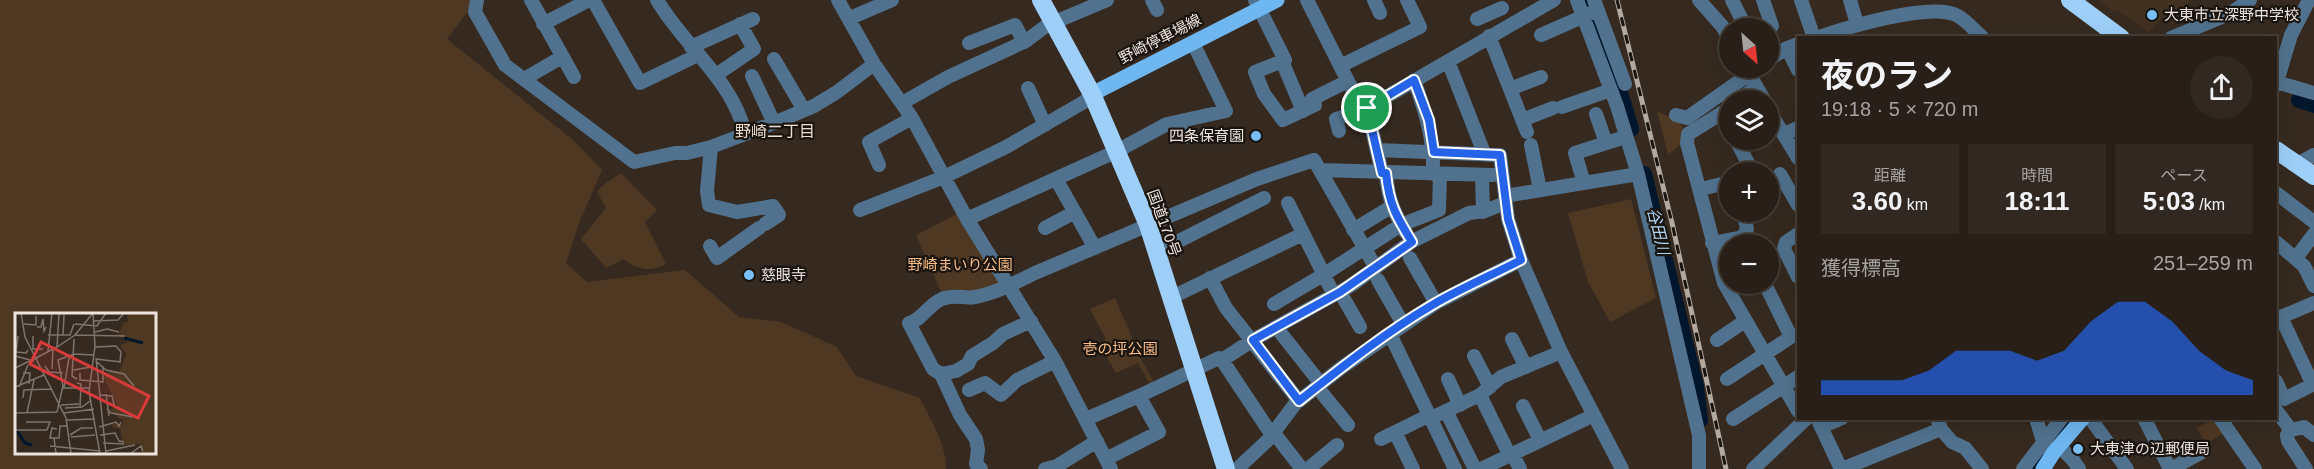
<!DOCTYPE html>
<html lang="ja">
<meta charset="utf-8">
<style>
body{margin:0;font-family:Helvetica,"Noto Sans JP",sans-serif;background:#302821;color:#f1f3f6;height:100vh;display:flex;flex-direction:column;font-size:22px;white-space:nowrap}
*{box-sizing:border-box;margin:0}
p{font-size:20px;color:#a5a3a2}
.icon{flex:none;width:33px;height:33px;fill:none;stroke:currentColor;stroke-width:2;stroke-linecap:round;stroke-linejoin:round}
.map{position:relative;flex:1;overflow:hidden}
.side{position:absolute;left:1797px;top:36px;width:480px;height:384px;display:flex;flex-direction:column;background:#282018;border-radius:0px;box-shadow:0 6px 24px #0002,0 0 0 2px #443e37}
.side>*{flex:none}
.needle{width:39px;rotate:153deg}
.controls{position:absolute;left:1719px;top:18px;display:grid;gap:12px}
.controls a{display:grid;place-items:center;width:60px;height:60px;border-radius:50%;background:#282018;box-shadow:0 6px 24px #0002,0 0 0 2px #443e37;font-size:30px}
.pin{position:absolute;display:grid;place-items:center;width:51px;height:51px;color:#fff;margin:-26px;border:3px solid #fff;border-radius:50%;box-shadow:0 2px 6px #0007}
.round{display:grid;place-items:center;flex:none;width:63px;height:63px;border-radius:32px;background:#302821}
.summary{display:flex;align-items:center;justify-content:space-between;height:102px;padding:0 24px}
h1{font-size:33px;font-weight:700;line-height:45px}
.stats{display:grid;grid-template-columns:repeat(3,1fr);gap:9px;height:102px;padding:6px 24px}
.stats div{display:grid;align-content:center;border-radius:0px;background:#302821;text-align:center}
.stats b{font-size:26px;font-weight:700}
.stats small{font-size:16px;font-weight:400}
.stats p{font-size:16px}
.chart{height:168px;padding:12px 24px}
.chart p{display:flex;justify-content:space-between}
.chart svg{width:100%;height:108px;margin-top:6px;fill:#2563eb;opacity:.7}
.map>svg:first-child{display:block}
</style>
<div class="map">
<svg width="2314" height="469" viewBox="0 0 2314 469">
<rect width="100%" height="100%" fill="#362a20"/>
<!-- built -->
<path fill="#423121" d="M2098,0H2190L2173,24L2162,17L2149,33L2122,13L2111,10Z"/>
<!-- green -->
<path fill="#4f3822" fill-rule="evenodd" d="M0,0H476L447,39L573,140L602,170L579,223L566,263L587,282L685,270L739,317L781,322L837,347L856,376L920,398C930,419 947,445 946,469H0ZM16,314H154V452H16Z
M1657,111L1679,122L1686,133L1682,143L1668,155Z
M621,173L657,210L645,222L666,264C648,273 640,270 623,259L606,268L581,239L606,208L597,192L602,186Z
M1631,199L1656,298L1610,322L1588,282L1568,213Z
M961,212L1004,283L991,289L943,296L916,235Z
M1115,298L1142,361L1155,384L1151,386L1138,363L1116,373L1099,344L1106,339L1090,309Z
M2213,419H2215L2224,433L2206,444L2197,428Z"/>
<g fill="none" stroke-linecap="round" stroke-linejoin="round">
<!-- river -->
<path stroke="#00162c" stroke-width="16" d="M1586,0L1618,86L1631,129
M2299,100L2314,105
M1644,174L1696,387L1700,420
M2032,469L2070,418"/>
<!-- minor -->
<path stroke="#51728e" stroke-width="14" d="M477,0L475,12L505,65L634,162L675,153H687L711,147L774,123L814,106L837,92L874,64
M531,0L574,77
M593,0L640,83L698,55
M657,0C684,46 732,79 745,133
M838,0L874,64L912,118L967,219L1055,361L1111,469
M1152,0L1157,10
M1255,0L1285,60L1255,72L1264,94L1283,120L1315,105L1312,99L1348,81
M1307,0L1362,109
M1374,0L1380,13
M1577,0L1617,106L1638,174L1699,435V469
M1594,0L1625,84
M1699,0L1722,26L1730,39
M1732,0L1746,28
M1763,0L1772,26
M1801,0L1814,38
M1850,0L1857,24
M850,18L892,0
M1477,19L1502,8
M1055,22L1107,0
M543,24L589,0
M1541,35L1591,13
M1489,36L1527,132
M1816,38C1845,28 1932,1 1958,16C1967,21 1975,31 1983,38
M2171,38L2229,14L2250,0
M969,43L1015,25L1024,42
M691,47L753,19
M1787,48L1798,70
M774,59L804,110
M1768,60L1787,48L1798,44
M1282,61L1303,111
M1448,61L1484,153
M1340,66L1420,27L1407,0
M1746,68L1764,100
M716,75L754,49L740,24
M752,76L774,123
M524,79L562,57
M1414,80C1426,113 1434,138 1433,174
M2276,82L2314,93
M2276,85L2291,35L2309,0
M1028,88L1045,125
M1510,89L1541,77
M1739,100L1756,87
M902,103L948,77L1026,41L1054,20
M1562,107L1611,90
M1367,108L1382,173
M1730,108L1688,134L1687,143L1724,283L1798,411
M1768,109L1798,158
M1596,114L1606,143
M1723,114L1730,128
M1676,115L1687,118L1758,68
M1522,120L1553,108
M1179,123L1186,137
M1339,131L1336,119L1367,108L1554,0
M1784,134L1798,128
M1736,140L1748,163
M1531,145L1540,190
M711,147L707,191L709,205L737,212L773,206L779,215L765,224
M1377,150L1500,155L1508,219L1521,260L1561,352L1622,469
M2297,164L2314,155
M879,165L869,142L912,118
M1320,170L1493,175
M1386,173C1388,198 1393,211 1406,233
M1780,174L1798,205
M1482,175L1483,212
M1056,179L1095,248
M1584,183L1575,153L1622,138
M1701,189L1730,182
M2276,193L2314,222
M1505,196L1638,174
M1288,203L1334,295
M860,210L944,177L1006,147L1084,102L1092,94
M967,219L1117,151L1167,124L1226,111L1193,43
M1045,228L1075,212
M1353,230L1391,207
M1798,234L1786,242L1784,249L1798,277
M2276,242L2304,266L2314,286
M1712,243L1743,237L1747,229L1743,212
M710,246L717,258L759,228
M1157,252L1264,198
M1410,258L1436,303
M2296,258L2314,234
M1210,278L1226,308L1299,401
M1378,280L1403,324
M1340,292L1360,327
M1170,298L1303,234
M1274,304L1323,275L1401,225L1439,210L1440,175
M2281,317L2313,385
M2276,319L2314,303
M1276,327L1321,384
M1390,334L1455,469
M1512,339L1526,367
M1717,340L1745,321
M1474,356L1490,387
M1222,360L1272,435
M941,374L956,371L968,364L972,356L993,343L1003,334L1031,321
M1448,379L1460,405
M1727,379L1791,337L1765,284
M2276,381L2284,399L2314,384
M1317,387L1348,425
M969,390L985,383L1001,395L1017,380L1055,361
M1480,395L1509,454
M1523,406L1540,440
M2276,410L2291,430L2304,427L2314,435
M1446,411L1475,469
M1431,418L1480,395L1501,377L1561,352
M1817,418L1841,469
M1937,418L1941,429L1952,442L1965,448L1982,469
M2036,418L2042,438L2047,447
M2090,418L2127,469
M2144,418L2170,469
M2220,418L2255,469
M1086,419L1139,396L1219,358L1222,360L1253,340L1350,286L1411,242L1469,213L1485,211L1505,203
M1733,419L1798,377
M1821,427L1842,418
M2291,430L2287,435L2288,441L2306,469
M1395,432L1413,469
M1274,433L1302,469
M1381,439L1430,415
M2059,446L2073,460L2079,469
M1512,453L1520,469
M1106,459L1159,432L1139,396
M981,469L976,464L978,450L976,439L960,415L941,374L933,369L909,323C922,320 929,304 942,299C954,294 964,299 975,297C996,293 1017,282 1035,273L1257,179L1314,160L1376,268
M1045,469L1057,466L1097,441
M1237,469L1268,440L1295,404L1341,368L1436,303L1521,260
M1308,469L1337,445
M1481,469L1594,415
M1753,469L1807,418
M1842,469L1941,429
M2023,469L2062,418
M2171,469L2202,452"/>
<!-- major -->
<path stroke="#6fb7f0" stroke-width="15" d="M1092,94L1277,0
M2043,469L2054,452L2083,418"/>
<!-- highway -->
<path stroke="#9ecff8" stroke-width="18" d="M1041,0L1092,94L1148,225L1226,469
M2070,0L2121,38
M2276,150L2314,176"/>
<!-- rail casing -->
<g stroke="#b2a9a1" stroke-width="5">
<path id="rail" d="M1617,0L1672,223L1726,469"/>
</g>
<!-- rail -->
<use href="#rail" stroke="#1a140f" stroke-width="3" stroke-dasharray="9" stroke-linecap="butt"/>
</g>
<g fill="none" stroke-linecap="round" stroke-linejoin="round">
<!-- route casing -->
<g stroke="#fff" stroke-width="12">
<path id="route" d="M1414,80L1429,120L1434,152L1500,155L1508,219L1521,260C1492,275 1462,288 1434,304C1386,332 1342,367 1299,401L1253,340L1340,292L1412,242C1396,216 1389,204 1386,173H1382L1367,108Z"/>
</g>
<!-- route -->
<use href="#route" stroke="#2563eb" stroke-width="8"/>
</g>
<!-- markers -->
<g fill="#78bff8" stroke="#1a140f" stroke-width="2">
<circle cx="2152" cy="15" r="6"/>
<circle cx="1256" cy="136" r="6"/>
<circle cx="749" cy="275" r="6"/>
<circle cx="2078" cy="449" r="6"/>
</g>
<g text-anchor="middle" stroke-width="4.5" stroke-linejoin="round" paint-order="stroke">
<!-- poi labels -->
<g font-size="15" fill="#ece4dd" stroke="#1a140f" text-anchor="start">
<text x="2164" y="20">大東市立深野中学校</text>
<text x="1244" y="141" text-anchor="end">四条保育園</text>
<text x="761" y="280">慈眼寺</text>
<text x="2090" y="454">大東津の辺郵便局</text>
</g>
<!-- street labels -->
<g font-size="15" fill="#ece4dd" stroke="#1a140f">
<text transform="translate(1160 39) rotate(-27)" y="5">野崎停車場線</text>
<text transform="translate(1164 223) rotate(70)" y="5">国道170号</text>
</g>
<!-- park labels -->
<g font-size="15" fill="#f9bd86" stroke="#1a140f">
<text x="960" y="270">野崎まいり公園</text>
<text x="1120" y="354">壱の坪公園</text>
</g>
<!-- neighbourhood labels -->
<g font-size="16" fill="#ecdbce" stroke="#1a140f">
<text x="775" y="137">野崎二丁目</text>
</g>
<!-- water labels -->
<g font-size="16" font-style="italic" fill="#b0d6f6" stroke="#1a140f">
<text transform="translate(1659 231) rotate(76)" y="6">谷田川</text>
</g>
</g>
<!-- overview -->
<g transform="translate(15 313)">
<rect width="141" height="141" fill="#362a20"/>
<path d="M112,0H141V141H126V131L108,132L105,116L97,114L98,111L108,112L107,107L118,106H105L94,97L103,93L89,65L91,59L105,58L111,41L105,32L112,30V25L103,23L109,9H113Z" fill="#4f3822"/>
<path fill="none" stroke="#00162c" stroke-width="3" d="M109,25L128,30M2,118L10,130L17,132"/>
<path fill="none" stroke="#7f746c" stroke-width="1.5" d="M6,0L10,24L51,105L56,141M11,0H32M78,0L80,33L74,79L85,141M79,8L103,7L109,0M9,11L21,12V3M60,11L82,13L91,0M22,14H26L28,6L29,18L31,14M80,19L92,16L104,19M33,22H55L59,11M48,22L49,2M60,22L110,23M3,23L1,39L11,40L13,37M18,23V36H28M59,26L57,63L62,66M42,34L60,22L78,0M80,34L101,33L106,39L105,49M33,38L37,0M0,43L19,48M21,45L42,34L44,0M81,45L91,141M81,46L106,49M82,49L91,57L109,61L119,73M30,53L34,59L48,60M0,55L21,45M37,56L38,36M58,57L76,54M8,60H15L14,71M65,60V67L88,69V53M62,70L66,71L65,95M0,74L29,62M4,74L13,52M48,75H74M49,75L54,45L59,42M91,81L94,103M84,82L97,83L100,95M8,85L9,77L36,76M46,92L64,91M50,95L67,94L75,88M92,96L96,100L118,104M42,99L48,73L43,47L59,41L79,42M0,100L42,99M12,100L19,67M49,100L79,96M52,107L80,106M11,109H35L32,117M84,114L101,109L104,113L106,109M0,117H32M55,122L66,115H78M85,122L100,120L104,128L109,129M56,124L80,122M39,125H44L45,113H52M88,130L109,131M35,133L85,138M91,138L120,132M41,141L39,125H35L37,115L42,116M115,141L126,133L128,138"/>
<path fill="#d83b3a" fill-opacity="0.15" stroke="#d83b3a" stroke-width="3" d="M26,29L134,83L123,105L15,51Z"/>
<rect width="141" height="141" fill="none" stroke="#ece4dd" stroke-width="3"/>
</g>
</svg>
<div class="controls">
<a><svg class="needle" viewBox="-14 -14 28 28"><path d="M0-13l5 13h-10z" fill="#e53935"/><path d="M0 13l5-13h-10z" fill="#a5a3a2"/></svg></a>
<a><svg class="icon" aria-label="layers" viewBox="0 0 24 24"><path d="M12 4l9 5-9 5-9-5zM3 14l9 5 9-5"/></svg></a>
<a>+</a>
<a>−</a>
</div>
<div class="pin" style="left:1367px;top:108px;background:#1e9e55"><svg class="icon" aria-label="arrive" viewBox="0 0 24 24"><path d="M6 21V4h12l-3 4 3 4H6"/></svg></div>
<section class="side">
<div class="summary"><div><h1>夜のラン</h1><p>19:18 · 5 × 720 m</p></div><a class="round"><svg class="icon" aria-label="share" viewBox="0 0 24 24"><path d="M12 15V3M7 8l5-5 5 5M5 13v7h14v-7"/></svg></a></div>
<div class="stats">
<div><p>距離</p><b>3.60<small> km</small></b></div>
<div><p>時間</p><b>18:11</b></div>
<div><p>ペース</p><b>5:03<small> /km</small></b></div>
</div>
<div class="chart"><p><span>獲得標高</span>251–259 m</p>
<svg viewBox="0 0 160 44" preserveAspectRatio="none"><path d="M0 44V38L10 38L20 38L30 38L40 34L50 26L60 26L70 26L80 30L90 26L100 14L110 6L120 6L130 14L140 26L150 34L160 38V44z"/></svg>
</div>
</section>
</div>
